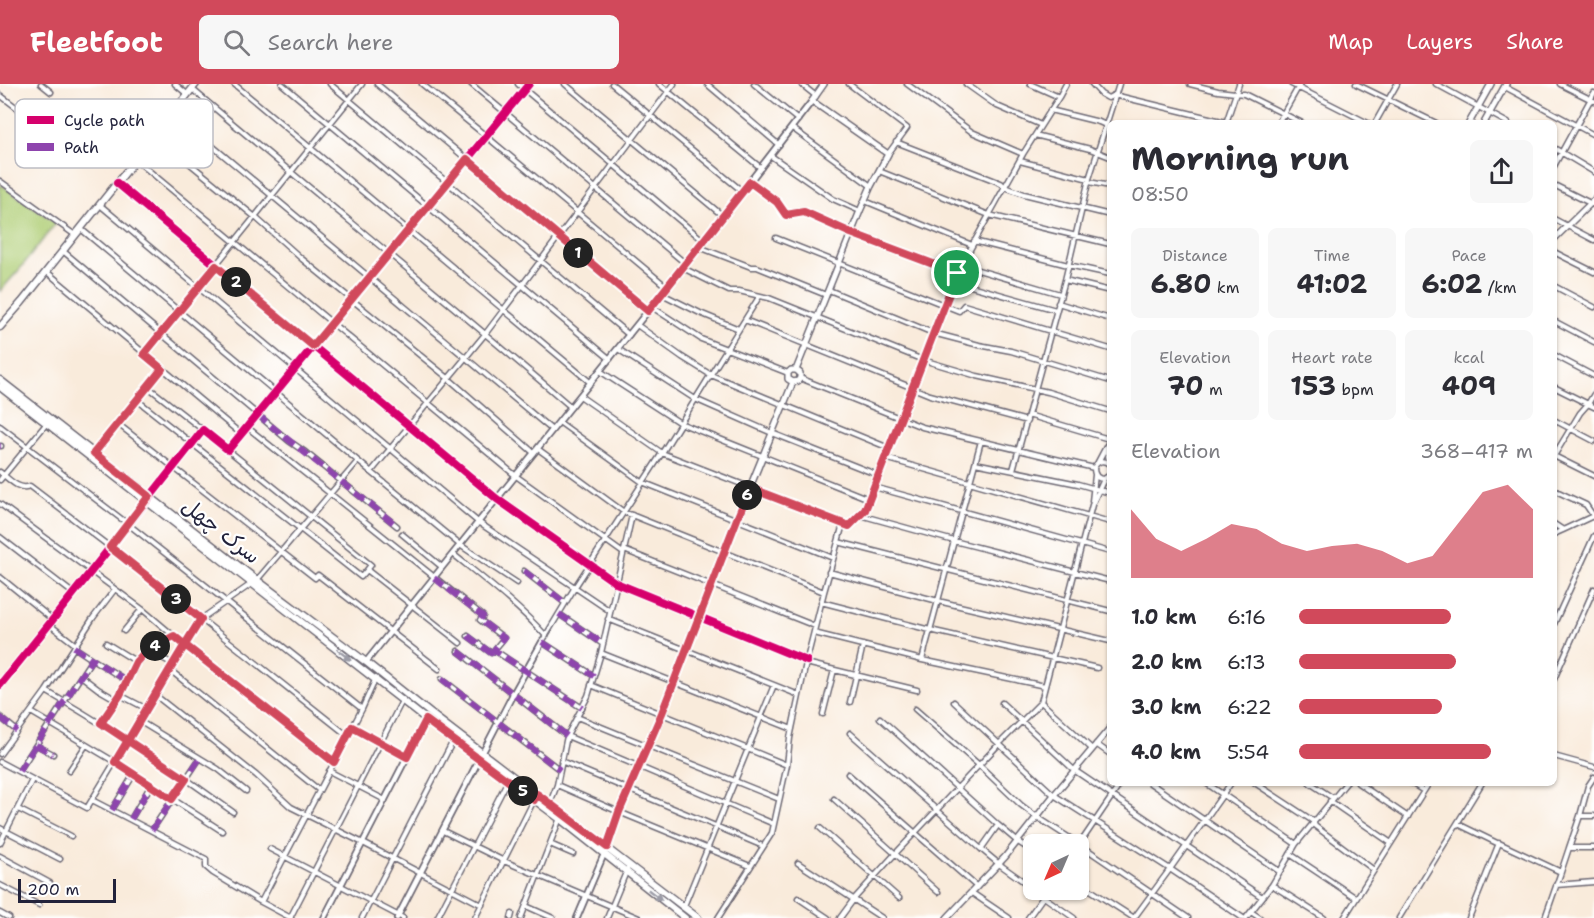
<!DOCTYPE html>
<meta charset="utf-8">
<style>
body{margin:0;font-family:"Shantell Sans","Playpen Sans Arabic",sans-serif;background:#f7f7f7;color:#2b2b33;height:100vh;display:flex;flex-direction:column;font-size:22px;white-space:nowrap}
*{box-sizing:border-box;margin:0}
p{font-size:20px;color:#7c7c81}
.icon{flex:none;width:33px;height:33px;fill:none;stroke:currentColor;stroke-width:2;stroke-linecap:round;stroke-linejoin:round}
.map{position:relative;flex:1;overflow:hidden}
.sheet{position:absolute;left:1107px;top:36px;width:450px;height:666px;display:flex;flex-direction:column;background:#fff;border-radius:9px;box-shadow:0 2px 4px #0004}
.sheet>*{flex:none}
.needle{width:39px;rotate:224deg}
.buttons{position:absolute;left:1023px;top:750px;display:grid;gap:12px}
.buttons a{display:grid;place-items:center;width:66px;height:66px;border-radius:9px;background:#fff;box-shadow:0 2px 4px #0004;font-size:30px}
.scale{position:absolute;left:18px;bottom:15px;width:98px;box-sizing:border-box;padding-left:6px;border:3px solid #22223b;border-top:0;font-size:16px;line-height:21px;white-space:nowrap;color:#22223b;-webkit-text-stroke:4px #fff;paint-order:stroke}
.pin{position:absolute;display:grid;place-items:center;width:51px;height:51px;color:#fff;margin:-26px;border:3px solid #fff;border-radius:50%;box-shadow:0 2px 6px #0007}
.km{position:absolute;width:30px;height:30px;margin:-15px;border-radius:50%;background:#222;color:#fff;font-size:16px;line-height:30px;text-align:center}
.round{display:grid;place-items:center;flex:none;width:63px;height:63px;border-radius:9px;background:#f7f7f7}
.summary{display:flex;align-items:center;justify-content:space-between;height:102px;padding:0 24px}
h1{font-size:33px;font-weight:700;line-height:45px}
.figures{display:grid;grid-template-columns:repeat(3,1fr);gap:9px;height:102px;padding:6px 24px}
.figures div{display:grid;align-content:center;border-radius:9px;background:#f7f7f7;text-align:center}
.figures b{font-size:26px;font-weight:700}
.figures small{font-size:16px;font-weight:400}
.figures p{font-size:16px}
.chart{height:168px;padding:12px 24px}
.chart p{display:flex;justify-content:space-between}
.chart svg{width:100%;height:108px;margin-top:6px;fill:#d1495b;opacity:.7}
ul{padding:0 24px;list-style:none;font-size:20px}
li{display:grid;grid-template-columns:96px 72px 1fr;align-items:center;height:45px}
li i{height:15px;border-radius:8px;background:#d1495b}
header{display:flex;align-items:center;gap:36px;box-sizing:border-box;height:84px;padding:0 30px;background:#d1495b;color:#fff}
header strong{font-size:28px}
nav{display:flex;gap:33px;margin-inline-start:auto;font-size:21px}
.search{width:420px;height:54px;background:#f7f7f7;display:flex;align-items:center;gap:15px;box-sizing:border-box;padding:0 21px;border-radius:9px;color:#7c7c81;font-size:22px}
.map>svg:first-child{display:block}
</style>
<header>
<strong>Fleetfoot</strong>
<div class="search"><svg class="icon" aria-label="search" viewBox="0 0 24 24"><circle cx="10" cy="10" r="6"/><path d="M15 15l6 6"/></svg>Search here</div>
<nav><a>Map</a><a>Layers</a><a>Share</a></nav>
</header>
<div class="map">
<svg width="1594" height="834" viewBox="0 0 1594 834">
<rect width="100%" height="100%" fill="#fff"/>
<filter id="ink" filterUnits="userSpaceOnUse"><feTurbulence type="fractalNoise" baseFrequency=".0167" numOctaves="2"/><feDisplacementMap in="SourceGraphic" scale="12" xChannelSelector="R" yChannelSelector="G"/><feConvolveMatrix kernelMatrix="1 2 1 2 8 2 1 2 1" color-interpolation-filters="sRGB"/></filter>
<filter id="wash" filterUnits="userSpaceOnUse"><feTurbulence type="fractalNoise" baseFrequency=".008" numOctaves="4" result="noise"/><feDisplacementMap in="SourceGraphic" scale="24" xChannelSelector="R" yChannelSelector="G"/><feGaussianBlur stdDeviation="1.35" result="paint"/><feColorMatrix in="noise" values="0 0 0 0 0 0 0 0 0 0 0 0 0 0 0 0 0 1.4 0 .05"/><feComposite in="paint" operator="in"/></filter>
<g filter="url(#wash)">
<rect width="100%" height="100%" fill="#f9ebdb"/>
<!-- green -->
<path fill="#afce75" stroke="#687858" stroke-width="1.5" d="M0,100L56,139L19,186L0,207Z"/>
</g>
<g filter="url(#ink)">
<g fill="none" stroke-linecap="round" stroke-linejoin="round">
<!-- minor casing -->
<g stroke="#6d6873" stroke-width="7">
<path id="minor" d="M41,0L51,8
M175,0L187,10
M234,0L591,299
M282,0L610,275
M330,0L629,251
M377,0L648,227
M422,0L486,52L667,203
M471,0L686,180
M518,0L704,157
M565,0L723,132
M612,0L742,107
M659,0L761,84
M707,0L779,61
M754,0L798,36
M801,0L816,12
M849,0L907,44L888,70
M907,0L972,48L1023,70
M966,0L997,22L1041,41
M1030,0L1059,13L1066,0
M1092,0L1101,10L1108,14L1114,11L1230,39
M1190,0L1218,7L1244,10L1302,39
M1291,0L1368,39
M1356,0L1436,39
M1436,0L1508,39
M1560,0L1594,17
M1505,3L1594,51
M192,5C318,112 446,215 571,323
M0,11L33,36
M1050,26L1099,38L1110,43
M173,29L552,346
M1226,39L1239,0
M1278,39L1300,0
M1375,39L1397,0
M792,44L871,102
M155,51L255,133L302,175L448,294L534,369
M1035,51L1090,65L1110,73
M896,58L1001,99L1005,103L1024,110L1110,131
M1554,64L1594,88
M771,72L833,115L860,127
M136,76L516,392L623,469
M1020,77L1089,95
M1554,82L1594,9
M879,87L989,131L1110,160
M0,97L75,151
M750,98L777,118L786,131L804,128L851,149L957,189
M1089,98L1110,102
M118,99L497,415L616,499L807,577
M1554,101L1594,121
M865,117L972,161
M100,121L478,438L610,527
M1554,135L1594,156
M81,145L358,377L460,461L517,499
M776,154L959,227L964,221L1110,265
M974,157L1068,181L1110,190
M699,163L751,183H757L826,211
M63,167L289,357L305,368L397,442
M1554,168L1594,188
M961,181L1060,210
M683,184L729,207H739L769,214L923,276L977,292L1048,308L1110,327
M47,188L241,350
M1065,196L1110,207
M953,197L1056,226
M1554,202L1594,223
M829,206L933,249L979,261L1011,267L1110,297
M662,210L700,229L739,245
M1058,219L1110,235
M652,223L701,255L788,289
M745,236L930,311L1027,337
M1554,237L1594,258
M637,241L682,273L711,291L889,364
M618,265L695,315L772,349L878,391
M144,270L362,0
M1554,271L1594,292
M600,287L680,339L869,415
M800,294L922,343L1094,384
M148,303L203,346
M1554,303L1588,320L1580,329L1554,372L1594,392
M1594,310L1588,320L1594,323
M580,312L662,369L849,442L865,426L957,189L1023,70L1059,13
M137,316L361,493L367,486
M1028,331L1109,355
M1554,336L1594,357
M559,338L642,398L833,474
M118,340L315,494L318,491L439,585
M0,342L128,440L362,625
M247,343L483,532L480,536L504,554L494,566L582,624
M1110,354L1107,369L1110,380
M0,362H1
M538,365L624,428L824,508
M228,366L371,481L367,486L460,559
M94,369L162,285
M885,374L1110,438
M1098,378L1107,361
M975,379L1078,400L1110,409
M1094,384C1094,391 1097,395 1104,395L1110,391
M1094,384C1097,377 1103,375 1109,380
M1013,386L1065,196L1089,95L1119,0
M0,388C9,395 19,407 30,402L110,463L347,651
M371,388L486,249L674,0
M0,396L47,339
M874,403L1110,468
M1554,406L1586,421L1594,433
M1092,417L1095,391
M0,420L142,525L174,552L334,678
M860,431L954,457L1110,497
M1554,440L1563,446L1593,432
M402,450L442,483
M1554,450L1563,446
M0,453L74,510
M838,458L1110,527
M624,466L815,542
M453,470C485,496 518,521 546,552
M524,487L565,519
M829,488L938,517L1110,557
M0,493L53,536
M821,518L930,546L1097,584
M559,530L603,560
M608,535L799,611
M1554,540L1594,452
M50,541L76,561
M124,547L142,525
M814,549L922,576L1045,602
M468,552L491,569L494,566
M106,559L137,578
M74,563L92,575
M150,565L162,574L173,580
M458,567L567,652L774,740
M601,569L792,645
M922,576L981,357
M806,579L917,606
M170,586L319,706
M81,592L98,605L117,616
M594,592L542,558L575,503L662,369L759,213
M442,595L560,686
M1554,595L1594,505
M0,601C69,517 135,431 203,346L228,366L529,0
M591,601L787,681
M46,607C110,644 172,684 233,728
M120,611L147,625
M155,611L256,691L291,723L363,759L482,821
M850,618L863,561
M954,618L1054,711L1170,785L1134,834
M1041,618L1092,665
M1002,619L1074,686L1262,813
M915,625L979,681L1021,721L1037,733L1079,760L1188,834
M31,628L115,678L222,747
M823,630L834,586
M0,633L17,647
M577,633L779,715
M880,634L998,741
M139,637L218,685L246,707
M101,639L120,611L137,578L146,567L174,552
M352,643L407,673
M850,649L981,765
M1096,660L1110,670
M36,661L53,670
M0,670L46,607L93,534L115,505
M1554,672L1594,683
M561,677L763,762
M0,678L87,724L201,535L257,496L358,377
M19,687L92,575L127,597
M69,687L86,661
M329,687L385,716
M848,690L977,803
M1150,699L1279,787
M1206,699L1296,760
M1231,699L1170,785L1243,834
M1255,699L1313,737L1315,742L1374,786
M1310,699L1333,714
M1358,699L1408,733
M1411,699L1424,707
M557,701L619,728L750,782
M834,715L938,808
M92,716L206,775V783L213,789L261,818L291,834
M1330,717L1391,759
M550,719L557,701L567,652L588,612L601,569L632,431
M18,725L71,752
M112,726L134,690
M1580,732L1588,702L1594,693
M1594,732H1580L1569,764H1594
M131,735L151,701
M1458,740L1499,760
M0,744L60,775
M820,744L899,814
M152,746L200,674
M443,747L504,777L639,834
M0,759L32,696
M550,760L573,770
M1079,761L1121,699
M270,765L403,834
M1034,768L1018,758L998,741L981,765L999,780L1034,805
M1290,770L1356,814
M0,772L50,799
M798,779L882,834
M1561,788L1569,764
M1078,798L1134,834
M0,801L39,821
M1272,801L1324,834
M1556,801L1594,798
M1034,806L1074,834
M972,809L1009,834
M798,814L828,834
M261,818L362,625L376,594
M526,822L553,834
M684,822L774,601
M1251,828L1260,834
M0,829L9,834
M290,834L403,615
M362,834L454,655
M437,834L508,696
M475,834L535,714
M511,834L512,830
M521,834L560,734
M607,834L629,781
M718,834L772,749L787,681L790,654L806,579L824,508L843,440
M840,834L854,815L895,770L999,660L1041,618L1092,421L1104,395
M1028,834L1048,806
M1246,834L1272,801L1296,760L1346,699
M1344,834L1429,699
M1399,834L1482,699
M1469,834L1499,759L1561,788L1545,834"/>
</g>
<!-- tertiary casing -->
<g stroke="#6d6873" stroke-width="8">
<path id="tertiary" d="M366,578L704,157L812,17
M324,834L427,634
M397,834L513,610L542,558
M577,834L604,770"/>
</g>
<!-- secondary casing -->
<g stroke="#6d6873" stroke-width="8">
<path id="secondary" d="M1469,39L1491,0
M1484,39L1506,0
M1554,155L1594,116
M793,298L788,295V289L791,286H796L860,127L871,102L888,70L812,17L824,0
M606,766L619,728L662,629L737,435L793,298L798,297L800,294V289L796,286
M947,834L1005,773L1054,711L1110,644"/>
</g>
<!-- primary casing -->
<g stroke="#6d6873" stroke-width="9">
<path id="primary" d="M0,243L22,218L196,0
M0,296L257,496L366,578L430,629L698,834
M0,303L427,636L560,735L685,834"/>
</g>
<!-- minor -->
<use href="#minor" stroke="#fff" stroke-width="4"/>
<!-- tertiary -->
<use href="#tertiary" stroke="#fff" stroke-width="4.5"/>
<!-- secondary -->
<use href="#secondary" stroke="#fff" stroke-width="5"/>
<!-- primary -->
<use href="#primary" stroke="#fff" stroke-width="6"/>
<!-- quiet -->
<path stroke="#8e44ad" stroke-width="6" stroke-dasharray="12 6" stroke-linecap="butt" d="M257,330C303,369 351,404 397,442
M0,362H1
M524,487L565,519
M434,494L483,532L480,536L504,554L494,566L582,624
M559,530L603,560
M468,552L491,569L494,566
M542,558L594,592
M74,563L92,575
M458,567L567,652
M442,595L560,686
M0,633L17,647
M36,661L53,670
M19,687L92,575L127,597
M112,726L134,690
M131,735L151,701
M152,746L200,674"/>
<!-- cycleway casing -->
<g stroke="#fff" stroke-width="11">
<path id="cycleway" d="M117,99L497,415L616,499L807,577
M0,601C69,517 135,431 203,346L228,366L529,0"/>
</g>
<!-- cycleway -->
<use href="#cycleway" stroke="#d6006c" stroke-width="8"/>
</g>
<!-- one-way arrows -->
<defs><path id="oneway-solid" d="M-6-.8H1V-3.2L6.5 0L1 3.2V.8H-6Z" transform="scale(1.5)"/></defs>
<g fill="#9c9ca7">
<use href="#oneway-solid" transform="translate(344 571) rotate(38)"/>
<use href="#oneway-solid" transform="translate(655 811) rotate(38)"/>
</g>
</g>
<g fill="none" stroke-linecap="round" stroke-linejoin="round" filter="url(#ink)">
<!-- route casing -->
<g stroke="#fff" stroke-width="12">
<path id="route" d="M957,189L851,149L804,128L786,131L777,118L750,98L648,227L467,75L313,262L216,182L144,270L162,285L94,369L149,412L110,463L201,535C171,582 144,630 115,678L172,715L186,695L101,639L120,611L136,578L146,567L174,552L185,561L334,678L352,643L407,673L426,636L534,716L537,710L607,763L619,728L662,629L737,435L750,404L849,442L865,426L957,189"/>
</g>
<!-- route -->
<use href="#route" stroke="#d1495b" stroke-width="8"/>
</g>
<g text-anchor="middle" stroke-width="4.5" stroke-linejoin="round" paint-order="stroke">
<!-- street labels -->
<g font-size="21" fill="#22223b" stroke="#fff">
<text transform="translate(221 447) rotate(38)" y="7">سرک چهل</text>
</g>
</g>
<!-- legend -->
<rect x="15" y="15" width="198" height="69" rx="9" fill="#fff" stroke="#bdbdc4" stroke-width="1.5"/>
<rect x="27" y="32" width="27" height="8" fill="#d6006c"/>
<rect x="27" y="59" width="27" height="8" fill="#8e44ad"/>
<g font-size="16" fill="#22223b">
<text x="64" y="42">Cycle path</text>
<text x="64" y="69">Path</text>
</g>
</svg>
<div class="buttons">
<a><svg class="needle" viewBox="-14 -14 28 28"><path d="M0-13l5 13h-10z" fill="#e53935"/><path d="M0 13l5-13h-10z" fill="#7c7c81"/></svg></a>
</div>
<div class="scale">200 m</div>
<div class="pin" style="left:957px;top:189px;background:#1e9e55"><svg class="icon" aria-label="arrive" viewBox="0 0 24 24"><path d="M6 21V4h12l-3 4 3 4H6"/></svg></div>
<b class="km" style="left:578px;top:169px">1</b>
<b class="km" style="left:236px;top:198px">2</b>
<b class="km" style="left:176px;top:515px">3</b>
<b class="km" style="left:155px;top:562px">4</b>
<b class="km" style="left:523px;top:707px">5</b>
<b class="km" style="left:747px;top:411px">6</b>
<section class="sheet">
<div class="summary"><div><h1>Morning run</h1><p>08:50</p></div><a class="round"><svg class="icon" aria-label="share" viewBox="0 0 24 24"><path d="M12 15V3M7 8l5-5 5 5M5 13v7h14v-7"/></svg></a></div>
<div class="figures">
<div><p>Distance</p><b>6.80<small> km</small></b></div>
<div><p>Time</p><b>41:02</b></div>
<div><p>Pace</p><b>6:02<small> /km</small></b></div>
</div>
<div class="figures">
<div><p>Elevation</p><b>70<small> m</small></b></div>
<div><p>Heart rate</p><b>153<small> bpm</small></b></div>
<div><p>kcal</p><b>409</b></div>
</div>
<div class="chart"><p><span>Elevation</span>368–417 m</p>
<svg viewBox="0 0 160 44" preserveAspectRatio="none"><path d="M0 44V16L10 28L20 33L30 28L40 22L50 24L60 30L70 33L80 31L90 30L100 33L110 38L120 35L130 22L140 9L150 6L160 16V44z"/></svg>
</div>
<ul>
<li><b>1.0 km</b>6:16<i style="width:65%"></i></li>
<li><b>2.0 km</b>6:13<i style="width:67%"></i></li>
<li><b>3.0 km</b>6:22<i style="width:61%"></i></li>
<li><b>4.0 km</b>5:54<i style="width:82%"></i></li>
</ul>
</section>
</div>
